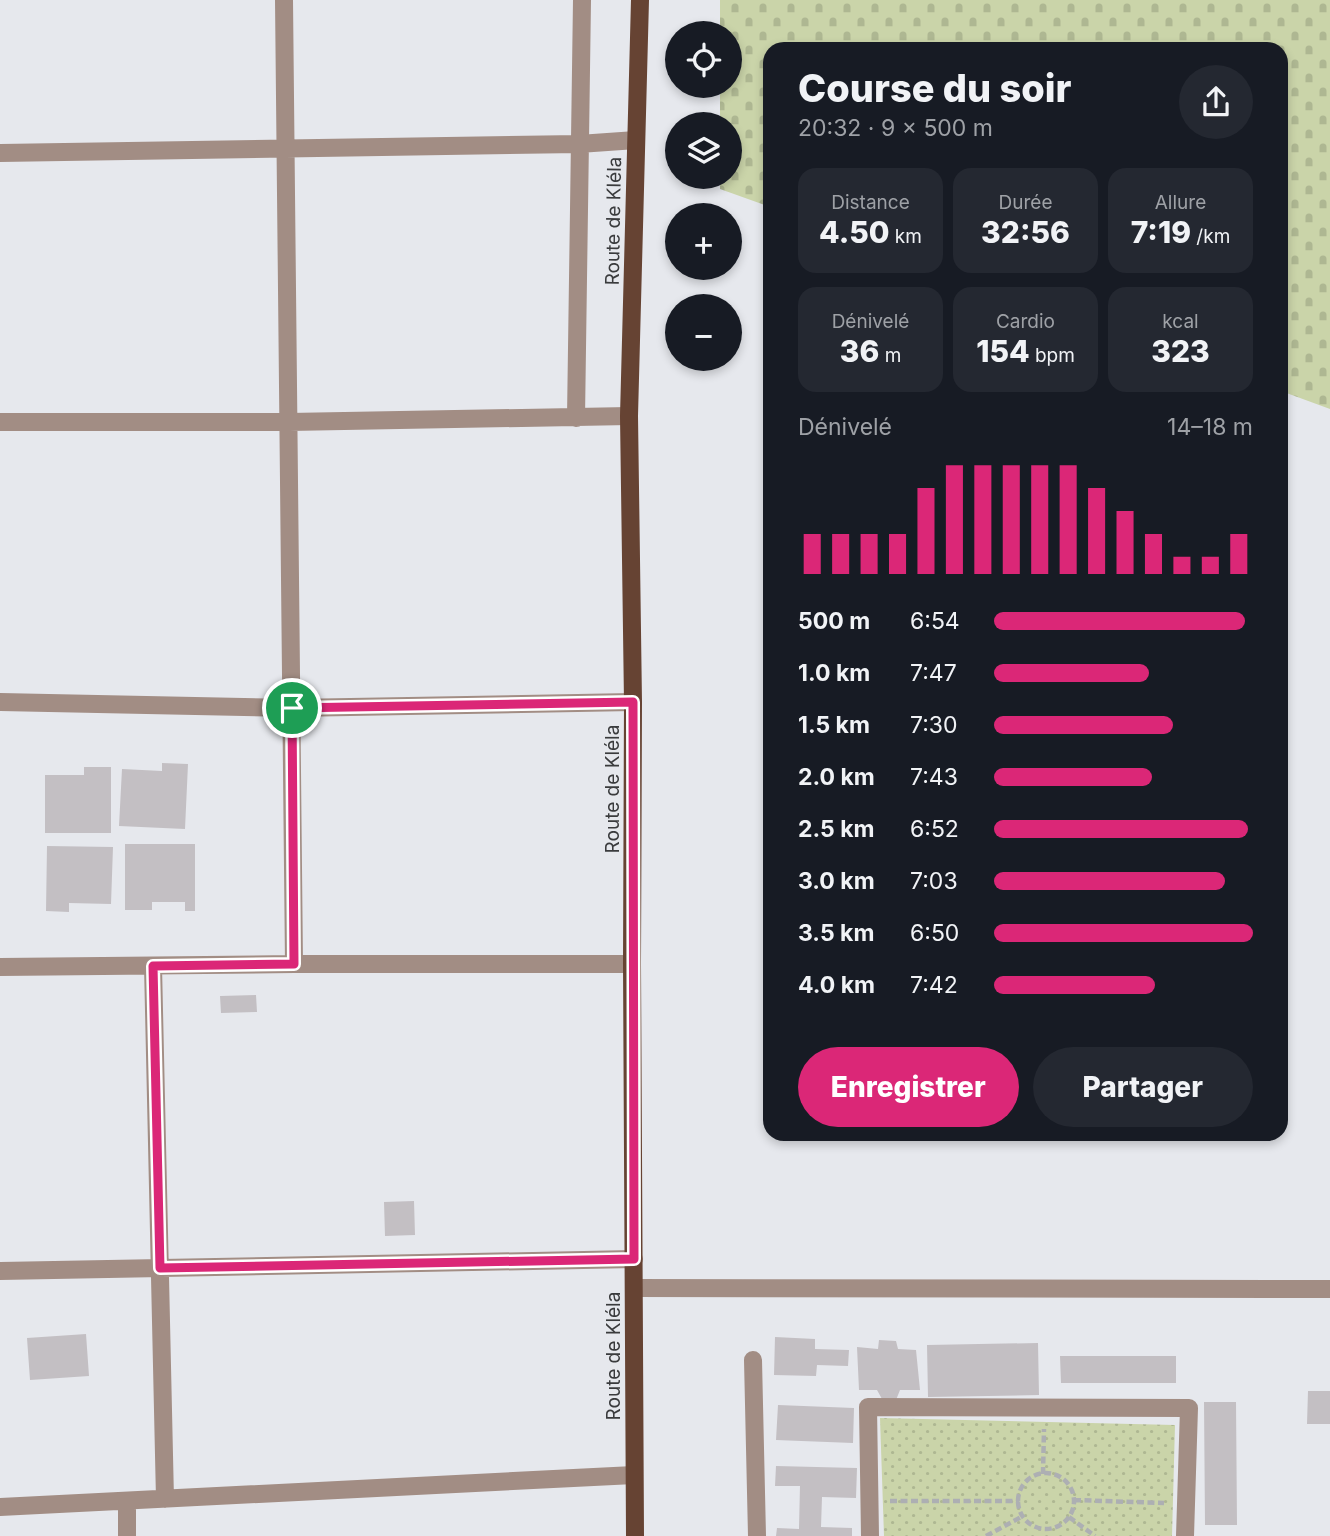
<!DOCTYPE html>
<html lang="fr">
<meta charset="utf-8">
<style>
body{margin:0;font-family:Inter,sans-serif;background:#242831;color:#f1f3f6;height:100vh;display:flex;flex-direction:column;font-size:26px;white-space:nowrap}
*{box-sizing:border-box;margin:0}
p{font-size:23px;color:#9ea1a6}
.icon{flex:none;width:38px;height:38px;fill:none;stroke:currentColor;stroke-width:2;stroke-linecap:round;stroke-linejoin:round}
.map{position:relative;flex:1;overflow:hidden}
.sheet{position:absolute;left:763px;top:42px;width:525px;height:1099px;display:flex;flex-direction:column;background:#171b24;border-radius:21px;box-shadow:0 4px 10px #0003}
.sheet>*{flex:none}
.tools{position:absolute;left:665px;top:21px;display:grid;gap:14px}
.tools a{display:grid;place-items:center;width:77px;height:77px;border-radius:50%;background:#171b24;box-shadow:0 4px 10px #0003;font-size:35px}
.pin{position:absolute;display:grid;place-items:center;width:60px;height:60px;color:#fff;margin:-30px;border:4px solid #fff;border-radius:50%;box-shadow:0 2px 7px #0007}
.round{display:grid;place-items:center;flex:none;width:74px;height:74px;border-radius:37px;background:#242831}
.summary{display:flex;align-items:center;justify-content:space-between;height:119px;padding:0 35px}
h1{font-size:38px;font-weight:800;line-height:52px}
.metrics{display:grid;grid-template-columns:repeat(3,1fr);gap:10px;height:119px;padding:7px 35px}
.metrics div{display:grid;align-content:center;border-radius:18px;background:#242831;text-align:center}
.metrics b{font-size:30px;font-weight:800}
.metrics small{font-size:19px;font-weight:400}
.metrics p{font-size:19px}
.chart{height:196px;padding:14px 35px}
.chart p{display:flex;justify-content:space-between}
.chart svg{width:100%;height:126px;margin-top:7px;stroke:#db2777;stroke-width:6}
.action{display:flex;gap:14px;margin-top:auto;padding:14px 35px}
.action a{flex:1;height:80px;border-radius:42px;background:#db2777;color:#fff;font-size:28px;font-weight:800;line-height:80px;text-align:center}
.action a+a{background:#242831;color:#f1f3f6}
ul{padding:0 35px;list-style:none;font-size:23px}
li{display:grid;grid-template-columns:112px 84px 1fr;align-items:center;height:52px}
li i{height:18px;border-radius:9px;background:#db2777}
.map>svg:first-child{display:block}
</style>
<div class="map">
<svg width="1330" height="1536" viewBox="0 0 1330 1536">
<defs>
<pattern id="cemetery-stones" width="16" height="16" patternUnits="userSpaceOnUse" patternTransform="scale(1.75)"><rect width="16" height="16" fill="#cad4a9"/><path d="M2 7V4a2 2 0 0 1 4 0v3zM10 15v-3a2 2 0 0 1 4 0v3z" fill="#aeb792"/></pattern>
<pattern id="park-dots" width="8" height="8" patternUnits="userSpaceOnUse" patternTransform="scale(1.75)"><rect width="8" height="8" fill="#cad4a9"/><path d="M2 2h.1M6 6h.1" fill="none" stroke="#aeb792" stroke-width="1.8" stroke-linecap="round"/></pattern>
</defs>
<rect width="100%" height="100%" fill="#e6e8ed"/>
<!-- cemetery -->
<path fill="url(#cemetery-stones)" d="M720,0H1330V409L1281,391V49H770V207L720,189V177H730V124H720V86H730V33H720Z"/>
<!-- park -->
<path fill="url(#park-dots)" d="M880,1418L1175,1425L1172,1536H884Z"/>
<!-- building -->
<path fill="#c3bfc3" d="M162,763L188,764L185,829L119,826L122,769L162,771Z
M84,767H111V833H45V775H84Z
M125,844H195V911H185V902H152V910H125Z
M47,846L113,847L111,904L69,903V912L46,911Z
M256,995L257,1012L221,1013L220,996Z
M414,1201L415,1235L385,1236L384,1202Z
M86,1334L89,1376L30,1380L27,1338Z
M775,1337L815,1339V1349L849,1350L848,1366L817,1365L816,1376L774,1375Z
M879,1340L896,1341L898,1349L916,1350L920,1390H900L896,1400L882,1399L877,1390H859L857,1347L878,1349Z
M1038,1343L1039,1395L928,1397L927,1345Z
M1060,1356H1176V1383H1061Z
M1308,1391H1330V1424H1307Z
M1204,1402H1236L1237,1525H1205Z
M778,1405L854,1408L853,1443L776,1440Z
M776,1466L857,1468L856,1498L822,1497L821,1527L852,1528V1536H776L777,1528L799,1529L800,1486H775Z"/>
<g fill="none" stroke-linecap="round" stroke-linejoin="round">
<!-- path -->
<path stroke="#adafb3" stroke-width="4.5" stroke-dasharray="7 3.5" stroke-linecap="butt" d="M1018 1501a28 28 0 1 1 56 0a28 28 0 1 1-56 0Z
M1043,1474L1044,1429
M1074,1500L1164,1503
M890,1501H1019
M1069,1517L1095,1536
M986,1536L1023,1516"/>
<!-- minor -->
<path stroke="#a28d84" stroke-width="18" d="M284,0L294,964
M0,153L579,144L636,140
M576,418L582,0
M0,422H289L629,416
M0,702L292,708L633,702
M153,966L165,1499
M0,967L294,964H632
M0,1271L634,1259
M634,1288L1330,1289
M753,1360L757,1536
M127,1501V1536
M0,1507L634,1475
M870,1536L868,1407L1189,1408L1185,1536"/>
<!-- major -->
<path stroke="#664333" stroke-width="18" d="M635,1536L632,964L633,702L629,416L640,0"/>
</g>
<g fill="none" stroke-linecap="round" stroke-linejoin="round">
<!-- route casing -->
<g stroke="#fff" stroke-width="14">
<path id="route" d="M633,702L634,1259L160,1268L153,966L294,964L292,708Z"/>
</g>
<!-- route -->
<use href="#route" stroke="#db2777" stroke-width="9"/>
</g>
<g text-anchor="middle" stroke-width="7" stroke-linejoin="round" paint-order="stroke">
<!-- street labels -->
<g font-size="19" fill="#3a3b3d" stroke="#e6e8ed">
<text transform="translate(613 221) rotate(-89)" y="7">Route de Kléla</text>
<text transform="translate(612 789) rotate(-90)" y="7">Route de Kléla</text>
<text transform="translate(613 1356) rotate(-90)" y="7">Route de Kléla</text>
</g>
</g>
</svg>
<div class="tools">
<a><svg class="icon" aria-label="locate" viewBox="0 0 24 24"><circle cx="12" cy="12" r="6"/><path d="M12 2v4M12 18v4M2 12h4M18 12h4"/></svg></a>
<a><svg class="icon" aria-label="layers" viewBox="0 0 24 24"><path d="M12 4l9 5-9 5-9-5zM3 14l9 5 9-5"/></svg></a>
<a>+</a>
<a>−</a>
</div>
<div class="pin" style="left:292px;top:708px;background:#1e9e55"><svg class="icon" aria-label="arrive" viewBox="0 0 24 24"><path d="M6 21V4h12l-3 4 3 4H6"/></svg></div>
<section class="sheet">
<div class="summary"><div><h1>Course du soir</h1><p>20:32 · 9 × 500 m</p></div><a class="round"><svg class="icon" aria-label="share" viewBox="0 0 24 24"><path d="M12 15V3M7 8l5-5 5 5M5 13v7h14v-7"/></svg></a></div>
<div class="metrics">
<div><p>Distance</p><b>4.50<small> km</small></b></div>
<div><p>Durée</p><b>32:56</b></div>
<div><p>Allure</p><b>7:19<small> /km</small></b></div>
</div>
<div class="metrics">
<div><p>Dénivelé</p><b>36<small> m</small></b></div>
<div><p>Cardio</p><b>154<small> bpm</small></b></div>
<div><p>kcal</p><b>323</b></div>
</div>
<div class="chart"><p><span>Dénivelé</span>14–18 m</p>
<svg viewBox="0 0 160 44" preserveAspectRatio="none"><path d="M5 44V30M15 44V30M25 44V30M35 44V30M45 44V14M55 44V6M65 44V6M75 44V6M85 44V6M95 44V6M105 44V14M115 44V22M125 44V30M135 44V38M145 44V38M155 44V30"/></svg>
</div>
<ul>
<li><b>500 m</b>6:54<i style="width:97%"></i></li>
<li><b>1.0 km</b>7:47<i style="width:60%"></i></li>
<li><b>1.5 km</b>7:30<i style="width:69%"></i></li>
<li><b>2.0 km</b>7:43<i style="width:61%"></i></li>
<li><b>2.5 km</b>6:52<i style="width:98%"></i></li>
<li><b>3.0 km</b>7:03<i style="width:89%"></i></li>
<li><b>3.5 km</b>6:50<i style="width:100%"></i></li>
<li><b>4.0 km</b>7:42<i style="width:62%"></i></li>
</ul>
<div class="action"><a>Enregistrer</a><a>Partager</a></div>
</section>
</div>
